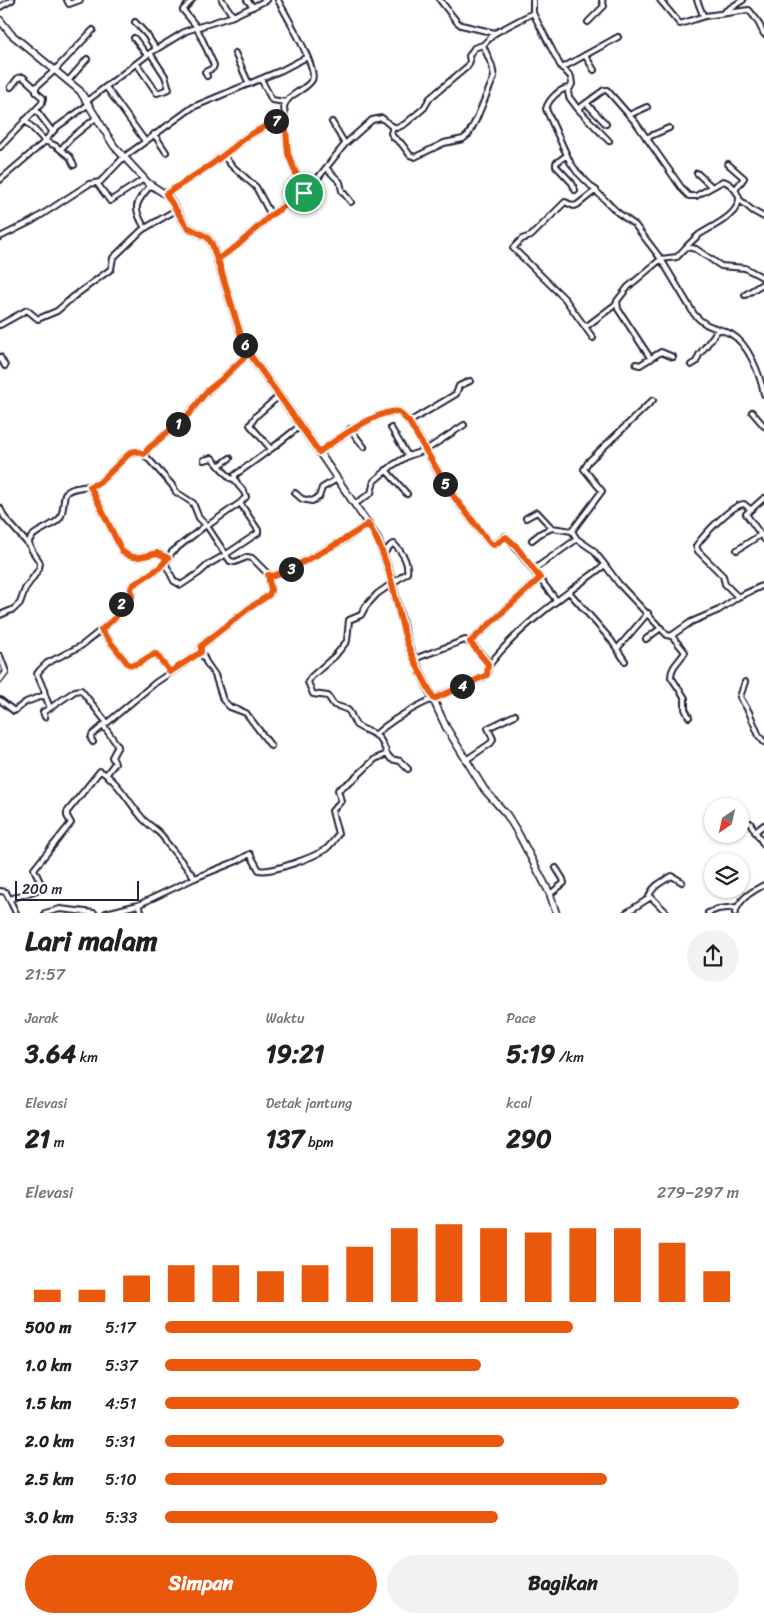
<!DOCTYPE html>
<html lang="id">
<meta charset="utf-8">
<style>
body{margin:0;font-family:Sriracha,sans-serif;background:#f2f2f2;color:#202124;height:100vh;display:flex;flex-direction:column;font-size:19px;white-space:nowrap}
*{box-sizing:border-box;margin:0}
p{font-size:16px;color:#757577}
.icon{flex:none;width:28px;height:28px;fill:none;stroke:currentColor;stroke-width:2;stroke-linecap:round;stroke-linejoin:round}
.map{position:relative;height:913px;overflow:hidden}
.side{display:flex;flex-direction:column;background:#fff;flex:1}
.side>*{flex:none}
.needle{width:32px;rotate:214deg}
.controls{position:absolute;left:704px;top:798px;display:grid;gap:10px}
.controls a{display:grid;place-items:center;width:45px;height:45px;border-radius:50%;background:#fff;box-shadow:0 1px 4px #0004;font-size:25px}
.scale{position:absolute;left:15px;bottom:12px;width:124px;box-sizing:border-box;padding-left:5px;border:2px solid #22223b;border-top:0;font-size:14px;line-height:18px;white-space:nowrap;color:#22223b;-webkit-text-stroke:4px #fff;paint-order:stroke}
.pin{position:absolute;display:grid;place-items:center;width:42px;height:42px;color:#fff;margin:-21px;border:2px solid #fff;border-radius:50%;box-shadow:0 1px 5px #0007}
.km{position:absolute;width:25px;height:25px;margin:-12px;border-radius:50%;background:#222;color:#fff;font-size:14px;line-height:25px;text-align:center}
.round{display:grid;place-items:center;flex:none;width:52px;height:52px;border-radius:26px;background:#f2f2f2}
.head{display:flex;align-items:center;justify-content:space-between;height:85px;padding:0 25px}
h1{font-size:28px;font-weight:800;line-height:38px}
.figures{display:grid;grid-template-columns:repeat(3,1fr);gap:8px;height:85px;padding:5px 25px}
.figures div{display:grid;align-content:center}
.figures b{font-size:25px;font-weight:800}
.figures small{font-size:14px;font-weight:400}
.figures p{font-size:14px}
.chart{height:140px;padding:10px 25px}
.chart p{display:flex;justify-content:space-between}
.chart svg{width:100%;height:90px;margin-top:5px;stroke:#ea580c;stroke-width:6}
.action{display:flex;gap:10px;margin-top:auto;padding:10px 25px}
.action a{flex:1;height:58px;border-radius:30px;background:#ea580c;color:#fff;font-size:20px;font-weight:800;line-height:58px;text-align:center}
.action a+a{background:#f2f2f2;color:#202124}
ul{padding:0 25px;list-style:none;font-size:16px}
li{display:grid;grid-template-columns:80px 60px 1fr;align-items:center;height:38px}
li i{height:12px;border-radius:6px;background:#ea580c}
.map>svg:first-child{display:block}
</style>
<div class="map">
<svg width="764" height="913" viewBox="0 0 764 913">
<rect width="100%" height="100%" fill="#fff"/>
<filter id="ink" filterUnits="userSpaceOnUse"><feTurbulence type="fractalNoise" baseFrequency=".02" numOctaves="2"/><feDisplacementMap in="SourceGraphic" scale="10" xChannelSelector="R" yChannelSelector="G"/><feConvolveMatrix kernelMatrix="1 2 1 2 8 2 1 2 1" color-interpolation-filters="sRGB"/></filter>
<g filter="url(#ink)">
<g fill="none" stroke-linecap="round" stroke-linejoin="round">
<!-- street casing -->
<g stroke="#22223b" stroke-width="8">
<path id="street" d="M67,0L69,4L80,0
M192,0L183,10L196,26L214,65L213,68L205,72L207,76
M222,0L233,16
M247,0L253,7
M278,0C284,12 319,69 312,80C305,91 289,93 284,106L288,154L304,193
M440,0L457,22L461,25L495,33
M533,0V13L560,65L571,77L572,84L568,92L569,97L578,109L609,141
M660,0L680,24L705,16
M697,0L703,15L705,16L749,10L757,20L764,34
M0,7L12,0
M724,12L743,0
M135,22L147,35L156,49
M588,22L604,6L602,0
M134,38L147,55
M235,53L249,84
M585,55L594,70
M137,64L157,93L169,89L165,76L150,53
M562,68L618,37
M261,79L272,100L285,102
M68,81L87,59
M11,87L18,78L23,77L35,88
M106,87L145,141
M569,88C560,88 548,100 546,109L570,162L577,172L617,212L635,225L661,259L694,314C707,329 715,326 731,334C749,344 760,375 764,394
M87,101L150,53L186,31L233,16L267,0
M586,103L606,124
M578,109L604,90H607L636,123L683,190L689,196H696L723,181C731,183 736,190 739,197C740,215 712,226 700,234C691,241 684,250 677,257L661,259L628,287L617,301L618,309L651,359
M36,110L52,131
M629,115L647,107
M25,120L45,141L56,146L70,157L74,165
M332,122L345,144
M393,128L391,133L393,137L401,143L410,155L415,157L444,143L463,139L468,135L476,120L494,77L492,66L483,45
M154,134L166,152
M646,138L669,128
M0,147L42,103L43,98L36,92V87L54,71L93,30
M61,149L71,138L97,117
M223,155L231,165L256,187L271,215
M567,155L556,163V166L572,183L575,190
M728,164L744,178L735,190
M326,168L340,182L342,191L351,202
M697,173L712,187
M0,180L42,144L57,127L89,104
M97,183L110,201L144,179
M166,194L212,164L248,136L266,126L285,118
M740,200L753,211L764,217
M145,228C132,207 135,203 151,185
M0,237L32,221L89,184L100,182L124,157L193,107L282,70L307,57
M687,247L696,249L721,266L745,268L764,278
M218,259L237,246L271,215L310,188L345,144L372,120L382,118L390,125L397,128L405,124L424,108L430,98L468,66L470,61L469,56L474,48L483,45L495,33L533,13
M745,295L764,283
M0,325L27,310L38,319L57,311L73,297L111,269L113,258L142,230L176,210
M584,325L587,326L616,304
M593,338L565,299L513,248L522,239L531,236L565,202L574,206L577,205L596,190
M0,357L5,366
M636,364L640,365L661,352L673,357
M691,365L696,362L699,355L718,330
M752,412L764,426
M409,422L456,394L459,386L470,381
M391,428L408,456
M350,429L364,447
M271,449L250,425L256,416L279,396
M319,452C333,442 382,407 399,412C415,426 424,448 435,467C450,495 471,519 490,543L494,545L505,536L508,538L557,601
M144,454L149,448L182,421L208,391L222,379L249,353
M204,460L212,458L230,478L234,479
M219,466L230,458
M386,470L407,494
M90,486L122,551C134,562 143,556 157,553L168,558
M295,493L302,499L312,501L319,497L322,488L337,479
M764,498L746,514L764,539
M355,504L371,493L374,481L393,465L408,456L426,450L464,425
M0,508L5,518L29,545
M526,518L537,512L552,528L572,531
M207,526L240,503L246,497C245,489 233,484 235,475L271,449L300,426
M532,540L541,533L552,528
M737,550L760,535
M165,563L174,581L181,585L199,573L209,564L225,555L258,533V530L240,503
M605,565L593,550L577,539L572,531L602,491L584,469L589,461L653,400
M533,570L577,539
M268,575L271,590L269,595L248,609L202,645L200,649L206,662L215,675L223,700L230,707L246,713L271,746
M569,592L611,640L625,661
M738,597L725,584L723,576L698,551L696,546C704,535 731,505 744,504L750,509
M0,615L14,609L20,603L25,589L39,569L40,563C38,557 29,550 29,542C30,532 53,527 60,518C64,511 63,502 65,494C72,485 87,489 98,483C112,475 120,456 136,451L144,454L172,485L176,492L193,503L199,518L207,526L230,561L235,562L247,557L252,558L271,577L301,563L346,539L369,523
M101,630L128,664C139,668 145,656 156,654L170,672
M672,636L685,652C680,661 671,666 671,677L685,698V709L689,717
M646,639L661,628
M470,642L540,578
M617,649L648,613
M0,656L6,672L0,680
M414,659L465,640L473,645L490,664C521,624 565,595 605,565L619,584L667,635L671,636L691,622L719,610L738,597L764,585
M745,682L740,697L749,712L759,736L764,742
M45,695L50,708L75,691L81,690L107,723L155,683L201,652
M0,700L14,711L26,702L45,695L44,690L37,674L40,670L47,663L81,646L101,630L116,617L119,605L132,597L131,588L133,585L159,568L166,562L172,552L206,525
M45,717L43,712L50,708
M103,725L118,746L112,757L115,763L106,775
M376,734C404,708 449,692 484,677L488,673V664
M93,742L91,739L92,735L105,724
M387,754L391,759L400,761L408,769
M466,760L491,743L493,739L488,728L515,715
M750,823L764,845
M755,832L764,825
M0,891L6,892L16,913
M550,894L564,883L563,879L556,868
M649,897C652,886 663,881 672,876L682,882
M10,899L43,888L34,869L71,823L67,816V812L100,771C117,779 131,806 144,820C152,828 162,832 166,842L195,878
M138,905L142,913
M45,913L60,909L94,913
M106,913L138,905L195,878L237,861L250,854L259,870C272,873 314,857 326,849C331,845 335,839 338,834L332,811L341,801L338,790L355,778L375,759L387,754C379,730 373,736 356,725C347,708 353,711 334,705L328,696L313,694L308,682L311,677L335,656L347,641L349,620L361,615L366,606L377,594L407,573C409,562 402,552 394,544L391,545L383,554
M626,913L651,897L667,913
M708,913L718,909L737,907
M735,913C740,898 751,892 764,885"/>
</g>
<!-- secondary casing -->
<g stroke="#22223b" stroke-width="9">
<path id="secondary" d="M0,20L11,34L80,91L114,146L148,183L168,196L187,227L207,237L212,244L242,339L249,353L319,452L377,537L389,571L408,645L446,727L484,789L507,815L518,833L550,894L556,913"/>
</g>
<!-- street -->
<use href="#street" stroke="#fff" stroke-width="4"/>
<!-- secondary -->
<use href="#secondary" stroke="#fff" stroke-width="5.5"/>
</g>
</g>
<g fill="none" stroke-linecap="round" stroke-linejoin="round" filter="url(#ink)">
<!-- route casing -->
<g stroke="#fff" stroke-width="10">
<path id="route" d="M304,193L271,215L237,246L218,259L242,339L249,353L222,379L208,390L188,415L149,448L144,454L136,451L131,452L99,483L90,486L122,551C134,562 143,556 157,553L168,558L159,568L133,585L131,588L132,597L119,605L116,617L101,630L128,664C139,668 145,656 156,654L170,672L201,652V647L202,645L248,609L269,595L271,590L268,575L274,576C307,561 339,544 368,524C390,558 394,598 405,636C411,658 424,679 434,699L487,675L488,664L470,642L540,578L516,546L506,537L494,545L490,543L451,493L409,422L399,412C382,407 334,441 319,452L249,353L242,339L212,244L207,237L187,227L166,194L212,164L248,136L266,126L285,118L288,154L304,193"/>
</g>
<!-- route -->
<use href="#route" stroke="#ea580c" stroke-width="6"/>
</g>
</svg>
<div class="controls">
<a><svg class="needle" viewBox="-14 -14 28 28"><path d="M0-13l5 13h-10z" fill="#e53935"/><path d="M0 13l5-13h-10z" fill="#757577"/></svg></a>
<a><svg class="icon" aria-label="layers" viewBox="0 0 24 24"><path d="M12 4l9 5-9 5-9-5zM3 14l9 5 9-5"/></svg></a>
</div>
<div class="scale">200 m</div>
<div class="pin" style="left:304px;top:193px;background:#1e9e55"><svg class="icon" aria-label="arrive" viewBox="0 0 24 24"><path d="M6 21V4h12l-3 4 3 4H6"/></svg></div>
<b class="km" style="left:178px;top:424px">1</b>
<b class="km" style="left:121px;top:604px">2</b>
<b class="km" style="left:291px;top:569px">3</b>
<b class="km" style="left:462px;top:686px">4</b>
<b class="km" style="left:445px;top:484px">5</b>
<b class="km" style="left:245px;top:345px">6</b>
<b class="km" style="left:276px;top:121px">7</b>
</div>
<section class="side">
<div class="head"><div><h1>Lari malam</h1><p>21:57</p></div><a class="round"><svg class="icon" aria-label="share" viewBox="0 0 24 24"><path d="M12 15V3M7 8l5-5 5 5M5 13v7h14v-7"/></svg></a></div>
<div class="figures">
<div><p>Jarak</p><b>3.64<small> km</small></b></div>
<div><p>Waktu</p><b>19:21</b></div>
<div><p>Pace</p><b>5:19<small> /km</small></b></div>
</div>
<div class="figures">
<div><p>Elevasi</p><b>21<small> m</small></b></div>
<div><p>Detak jantung</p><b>137<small> bpm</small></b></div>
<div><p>kcal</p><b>290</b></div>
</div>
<div class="chart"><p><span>Elevasi</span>279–297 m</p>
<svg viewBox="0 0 160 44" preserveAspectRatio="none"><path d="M5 44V38M15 44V38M25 44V31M35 44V26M45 44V26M55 44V29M65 44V26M75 44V17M85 44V8M95 44V6M105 44V8M115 44V10M125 44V8M135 44V8M145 44V15M155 44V29"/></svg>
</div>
<ul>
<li><b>500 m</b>5:17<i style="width:71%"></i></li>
<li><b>1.0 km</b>5:37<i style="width:55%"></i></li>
<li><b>1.5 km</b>4:51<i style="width:100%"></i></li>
<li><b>2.0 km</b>5:31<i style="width:59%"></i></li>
<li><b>2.5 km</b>5:10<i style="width:77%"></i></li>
<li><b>3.0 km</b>5:33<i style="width:58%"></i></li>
</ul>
<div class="action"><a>Simpan</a><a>Bagikan</a></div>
</section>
